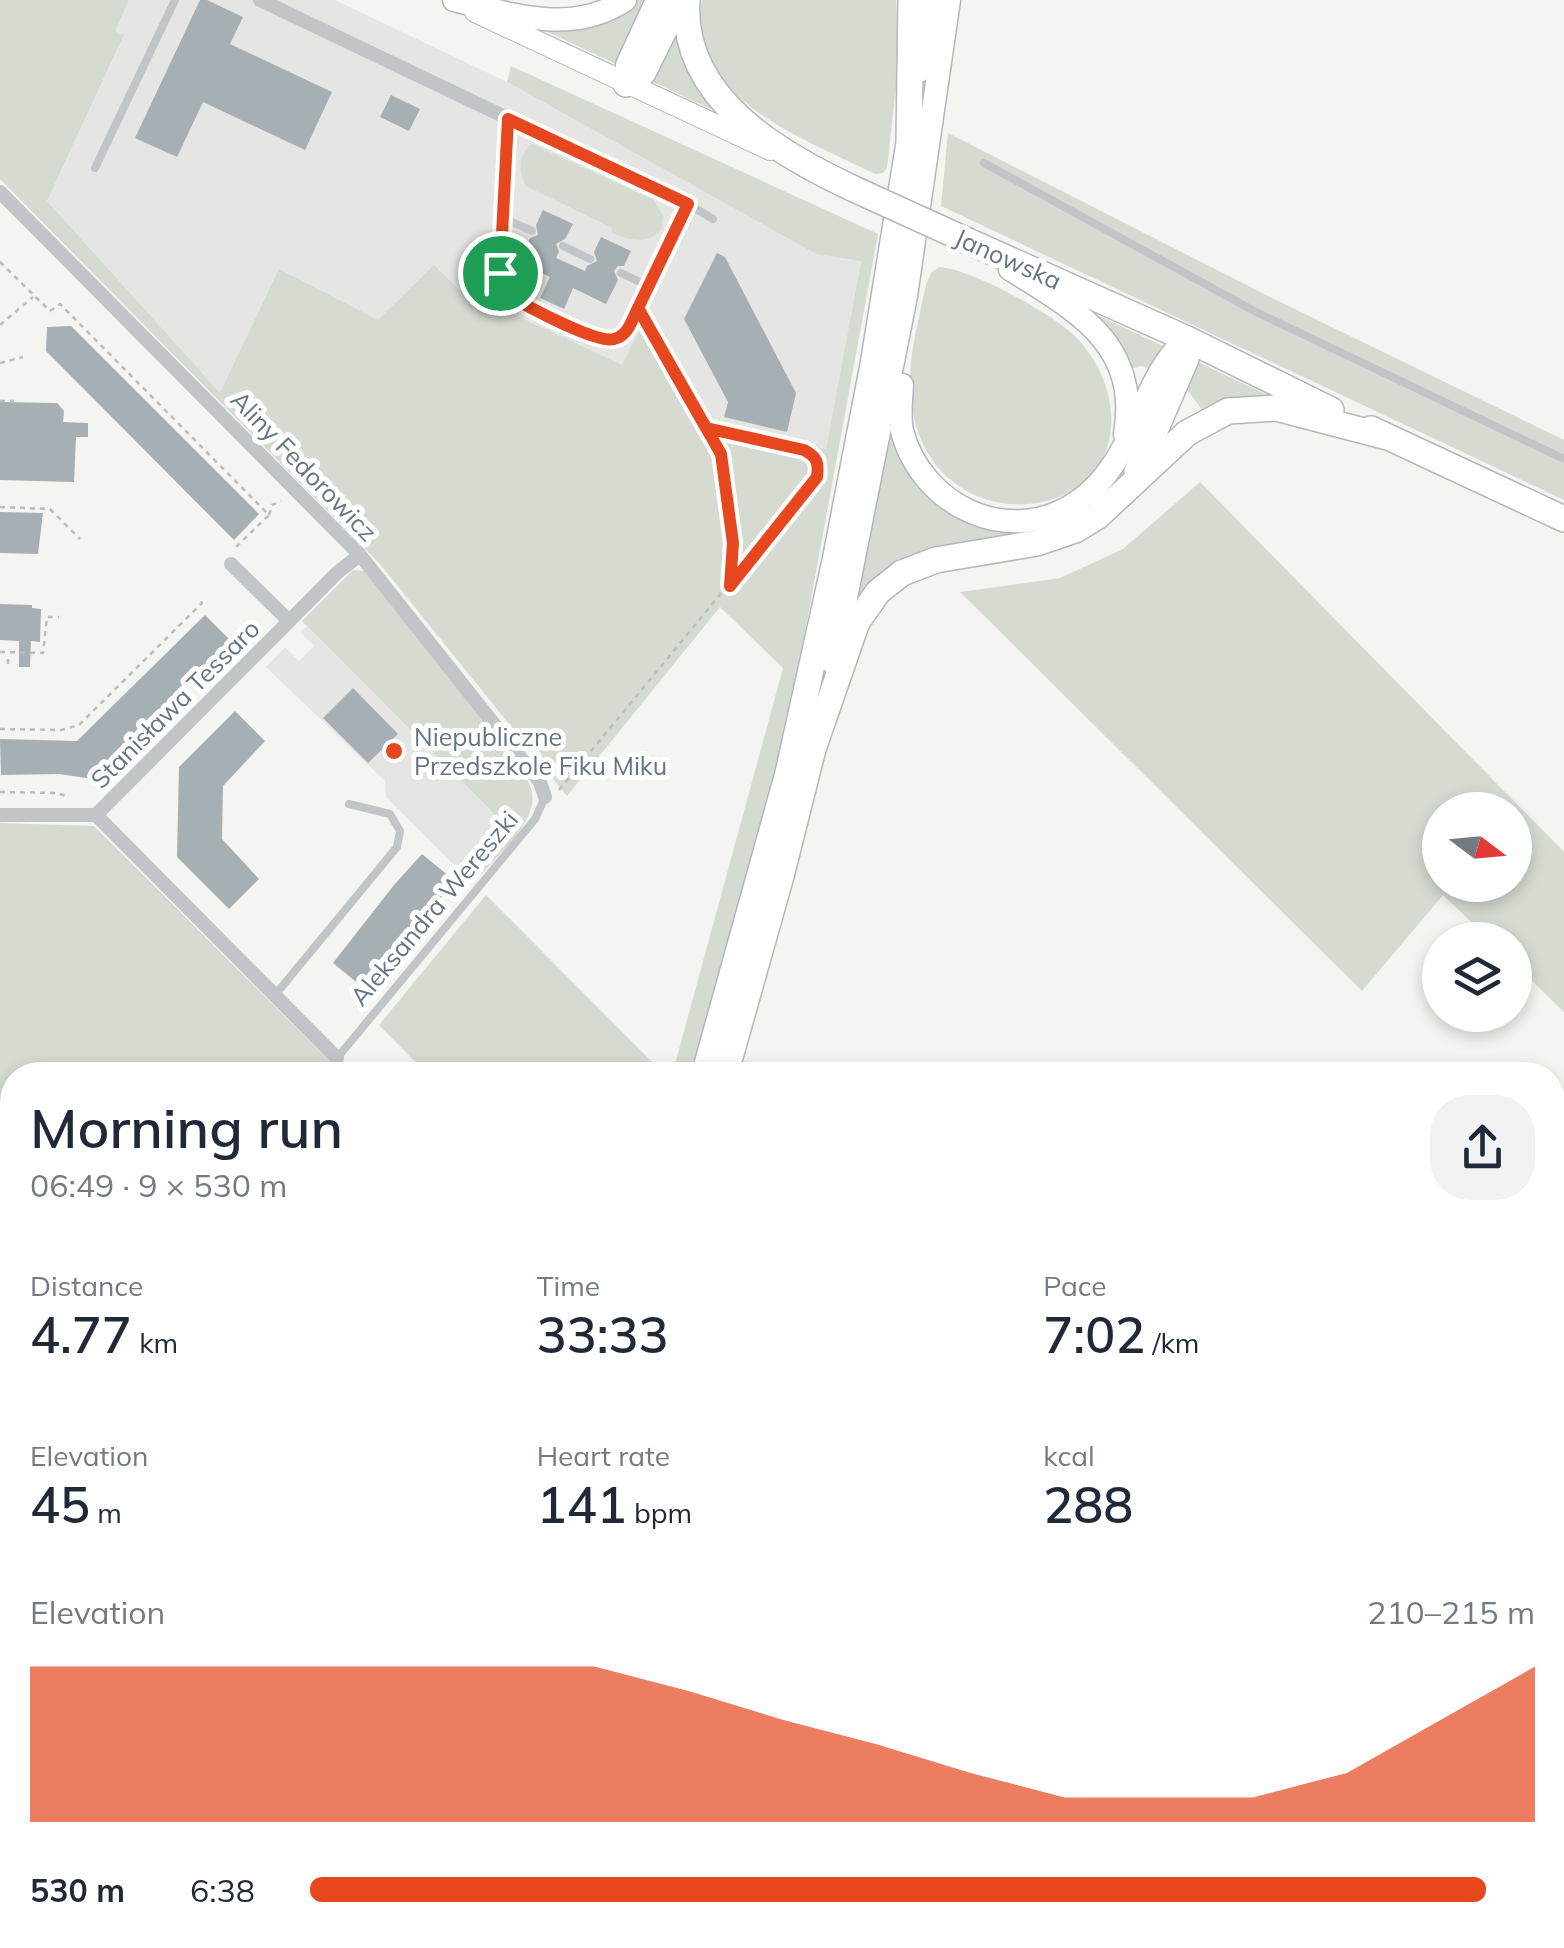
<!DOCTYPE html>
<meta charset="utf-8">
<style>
body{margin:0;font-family:Mulish,sans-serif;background:#f2f2f3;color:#1f2937;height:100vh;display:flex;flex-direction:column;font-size:38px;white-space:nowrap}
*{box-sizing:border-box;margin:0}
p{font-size:32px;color:#747a83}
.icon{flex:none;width:55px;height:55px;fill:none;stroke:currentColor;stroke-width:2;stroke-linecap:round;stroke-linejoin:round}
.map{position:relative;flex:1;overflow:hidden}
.sheet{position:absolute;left:0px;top:1062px;width:1565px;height:888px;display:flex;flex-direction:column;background:#fff;border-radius:40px 40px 0 0;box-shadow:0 5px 15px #0003}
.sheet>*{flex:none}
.needle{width:65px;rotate:106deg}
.controls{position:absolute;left:1422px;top:792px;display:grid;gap:20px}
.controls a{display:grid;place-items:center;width:110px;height:110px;border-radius:50%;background:#fff;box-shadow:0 5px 15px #0003;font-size:50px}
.pin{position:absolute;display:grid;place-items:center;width:85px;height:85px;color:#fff;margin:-42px;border:5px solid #fff;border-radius:50%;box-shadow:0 2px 10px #0007}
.round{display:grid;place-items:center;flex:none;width:105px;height:105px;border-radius:40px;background:#f2f2f3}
.head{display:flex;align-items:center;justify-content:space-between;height:170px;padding:0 30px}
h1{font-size:55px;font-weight:600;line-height:75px}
.stats{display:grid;grid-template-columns:repeat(3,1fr);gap:15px;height:170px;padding:10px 30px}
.stats div{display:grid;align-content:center}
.stats b{font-size:50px;font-weight:600}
.stats small{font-size:28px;font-weight:400}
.stats p{font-size:28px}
.chart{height:280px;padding:20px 30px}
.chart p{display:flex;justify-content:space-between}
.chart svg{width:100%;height:180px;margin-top:10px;fill:#e6471e;opacity:.7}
ul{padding:0 30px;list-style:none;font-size:32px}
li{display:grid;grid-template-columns:160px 120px 1fr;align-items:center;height:75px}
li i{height:25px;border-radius:12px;background:#e6471e}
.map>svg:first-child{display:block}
</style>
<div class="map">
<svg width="1564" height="1948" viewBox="0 0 1564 1948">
<rect width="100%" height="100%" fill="#f4f4f0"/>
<!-- built -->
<path fill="#e5e6e4" d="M129,0H335L507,82L816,254L861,260L826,450L708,425L650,311L623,366L456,287L220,394L47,201L124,36L114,31Z
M306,626L509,829L468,879L386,797L385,781L266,667L285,647L299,661L314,646L300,632Z"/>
<!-- green -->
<path fill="#d5dbd1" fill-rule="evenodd" d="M0,0H129L115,31L124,35L47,201L220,393L279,269L378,320L434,265L456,287L622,365L649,310L708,425L826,449L861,261L816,254L507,82L511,66L878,234L787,730L694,1075H672L783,668L720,607L567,796L380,564L0,179Z
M638,0H650L620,66L542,29L626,9Z
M702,0H896L899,61L887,168L883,173L875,174C805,139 685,98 702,0Z
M676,19C681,62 696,89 728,117L649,80Z
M948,133L1264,294L1564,440V500L941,206Z
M532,144L654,200L663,216L661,230C647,245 629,240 612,233V228L526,186C518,173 518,152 532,144Z
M939,267C971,269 1042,309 1068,330C1087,346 1102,369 1108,394C1141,534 910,553 910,381C910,349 920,315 926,284L931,273Z
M1095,314L1165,347L1154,370L1141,366L1130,369L1114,338Z
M1194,360L1269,396L1203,411L1183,384Z
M890,427L899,456L919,486L1028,529L1134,446L1125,475L1081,517L1006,540L854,606Z
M1200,482L1564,852V1012L1515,964V940H1490L1443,895L1362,991L960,592L1060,578L1123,549ZM1440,810H1515V885H1440Z
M353,570L364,571L512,755C519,767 529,779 532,792C538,821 499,853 482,874L474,872L509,829L302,621Z
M0,823L94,826L340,1071L337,1075H12V1938H364L359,1948H0Z
M486,895L665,1075H428L379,1025Z"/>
<!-- building -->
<path fill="#a6afb4" d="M200,0H207L243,17L230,44L332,92L305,150L203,102L177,157L135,138Z
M391,95L420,109L409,131L380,117Z
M543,210L573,224L565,239L556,244L559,252L556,258L585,271L587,266L597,261L594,252L601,237L631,251L624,266H618L614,271L618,280L606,304L573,288L564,309L540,298L550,277L518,262L530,238L538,235L536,225Z
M717,253L725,257L796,393L787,432L724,417L728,402L684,319Z
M71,326L259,514L234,540L46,351L47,327Z
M0,402L57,403L64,411L63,422L88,423V437H76L74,482L0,480Z
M0,512L43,513L38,554L0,553Z
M0,604L32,605V608L41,609L40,642L31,641L30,667H19V641L0,640Z
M205,615L232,642L195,680L192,677L167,703L169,705L93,779L59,774L1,775L0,739L77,741Z
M353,688L398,734L368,763L323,718Z
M235,711L265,741L223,786L222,839L259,879L229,909L177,857L179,767Z
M422,854L455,881L366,990L333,963L394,885Z"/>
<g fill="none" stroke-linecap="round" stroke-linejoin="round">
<!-- secondary casing -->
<g stroke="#b1b7bb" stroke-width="22">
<path id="secondary" d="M475,12L770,150"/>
</g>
<!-- primary casing -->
<g stroke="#b2b7ba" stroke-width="25">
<path id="primary" d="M454,0C511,14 571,36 625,0
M919,71L929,0
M626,84L627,65L657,0
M1010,269C1076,311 1140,343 1125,434
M902,385C901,400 899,416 902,431C922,507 1010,548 1077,502C1137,462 1140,377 1187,339
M833,663L906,296L949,0"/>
</g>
<!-- trunk casing -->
<g stroke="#b4b7ba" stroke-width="28">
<path id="trunk" d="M687,0C680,97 777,153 854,189
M626,84L643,73L679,0
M968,241L1187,339L1331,410
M1371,429L1564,519
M1137,472L1186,359L1187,339
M704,1075L788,773L835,561L873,365L909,143L911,0
M725,1075L781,876L813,749L857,622L878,592L902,573L936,560L1037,543L1075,530L1098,516L1187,433L1228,411L1276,408L1387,437
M380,1948L385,1938"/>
</g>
<!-- path -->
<path stroke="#bbbdbf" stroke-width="2.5" stroke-dasharray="5 5" stroke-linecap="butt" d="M0,262L50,311L60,304L269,515L234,549
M646,323L721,454L733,543L730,585
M0,325L33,297
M0,363L23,357
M0,401H14
M0,507L50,509L80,539
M269,515L272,505L281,501
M0,652L43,653L47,617H59
M8,664V654
M0,729L61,730L79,725L202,603L197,598
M559,790L817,477C819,462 817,457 804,450L705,428
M0,792L57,793L69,797"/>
<!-- service -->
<path stroke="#c1c5c8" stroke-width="8" d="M508,119L503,218L532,231
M984,163L1256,312L1564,459
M95,168L175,0
M503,218C502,238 494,270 504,288C514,306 580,330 601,339C630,342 637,309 648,286
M563,246L590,259
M621,273L648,286L688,204L713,219
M275,995L397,847L400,831L390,814L349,804
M323,1075L535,819L545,797
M0,1477L12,1462
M423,1948L428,1938"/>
<!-- minor -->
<path stroke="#c1c5c8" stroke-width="14" d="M260,0L688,204
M0,192L360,555L540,782L545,797
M231,564L289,621
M0,815H96
M337,1058L96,815L338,572L360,555"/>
<!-- secondary -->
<use href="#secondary" stroke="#fff" stroke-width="20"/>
<!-- primary -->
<use href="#primary" stroke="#fff" stroke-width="22"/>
<!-- trunk -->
<use href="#trunk" stroke="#fff" stroke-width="25"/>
<!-- trunk-bridge casing -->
<g stroke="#b4b7ba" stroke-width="28" stroke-linecap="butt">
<path id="trunk-bridge" d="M854,189L968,241"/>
</g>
<!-- trunk-bridge -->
<use href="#trunk-bridge" stroke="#fff" stroke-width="25"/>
</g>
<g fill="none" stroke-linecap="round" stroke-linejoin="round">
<!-- route casing -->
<g stroke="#fff" stroke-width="20">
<path id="route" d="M500,273L502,286L509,295C526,306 597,344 614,339C628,336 632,320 638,308L721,454L733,543L730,586L817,477C819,462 817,457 804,450L706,428L638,308L688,204L508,119L500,273"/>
</g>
<!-- route -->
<use href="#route" stroke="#e6471e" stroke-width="12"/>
</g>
<!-- markers -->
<circle fill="#e6471e" stroke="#fff" stroke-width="4" cx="394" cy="751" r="10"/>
<g text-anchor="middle" stroke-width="10" stroke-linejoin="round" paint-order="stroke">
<!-- street labels -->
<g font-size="25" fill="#637582" stroke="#fff">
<text transform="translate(1008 259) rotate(24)" y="9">Janowska</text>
<text transform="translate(304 466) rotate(46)" y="9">Aliny Fedorowicz</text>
<text transform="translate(175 704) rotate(-45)" y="9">Stanisława Tessaro</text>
<text transform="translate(434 908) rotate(-50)" y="9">Aleksandra Wereszki</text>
</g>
<!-- poi labels -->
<g font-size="25" fill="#637582" stroke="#fff" text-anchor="start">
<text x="414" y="746">Niepubliczne<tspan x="414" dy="29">Przedszkole Fiku Miku</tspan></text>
</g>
</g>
</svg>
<div class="controls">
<a><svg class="needle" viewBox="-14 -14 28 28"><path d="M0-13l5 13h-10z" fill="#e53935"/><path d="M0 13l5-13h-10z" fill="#747a83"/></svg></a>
<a><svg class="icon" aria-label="layers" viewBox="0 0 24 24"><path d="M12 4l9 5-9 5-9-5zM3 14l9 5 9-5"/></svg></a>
</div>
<div class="pin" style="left:500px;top:273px;background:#1e9e55"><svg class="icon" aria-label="arrive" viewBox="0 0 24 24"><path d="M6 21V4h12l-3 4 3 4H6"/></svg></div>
<section class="sheet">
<div class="head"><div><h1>Morning run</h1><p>06:49 · 9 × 530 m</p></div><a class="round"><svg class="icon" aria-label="share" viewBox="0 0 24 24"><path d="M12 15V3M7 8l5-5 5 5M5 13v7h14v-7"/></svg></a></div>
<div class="stats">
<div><p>Distance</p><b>4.77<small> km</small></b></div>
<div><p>Time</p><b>33:33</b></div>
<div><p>Pace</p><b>7:02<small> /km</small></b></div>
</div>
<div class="stats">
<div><p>Elevation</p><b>45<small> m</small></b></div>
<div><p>Heart rate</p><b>141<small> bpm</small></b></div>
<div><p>kcal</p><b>288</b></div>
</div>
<div class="chart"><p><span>Elevation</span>210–215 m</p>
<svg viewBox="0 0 160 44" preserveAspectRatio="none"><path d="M0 44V6L10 6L20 6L30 6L40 6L50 6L60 6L70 12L80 19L90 25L100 32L110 38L120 38L130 38L140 32L150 19L160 6V44z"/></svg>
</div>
<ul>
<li><b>530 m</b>6:38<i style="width:96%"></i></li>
</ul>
</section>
</div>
